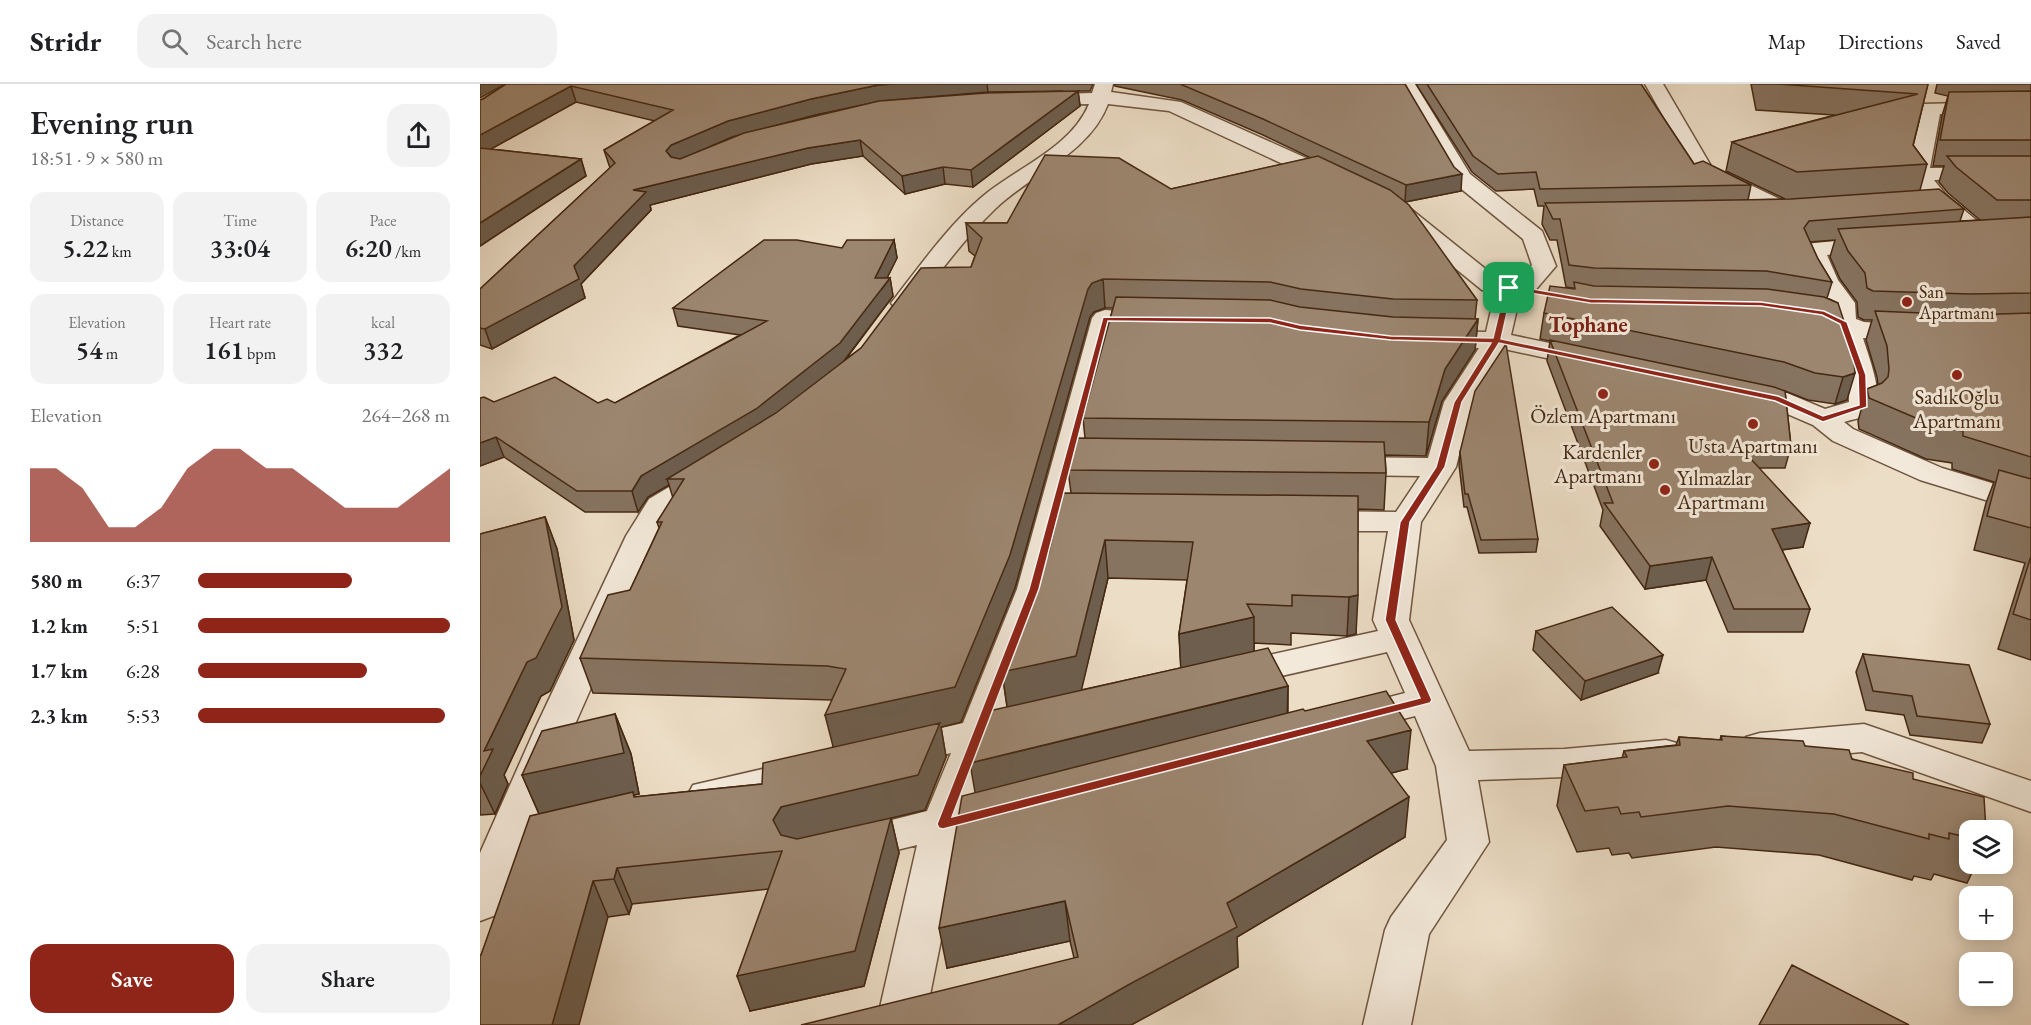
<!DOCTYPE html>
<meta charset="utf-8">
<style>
body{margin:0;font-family:"EB Garamond",serif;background:#f2f2f2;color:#202124;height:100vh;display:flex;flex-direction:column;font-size:22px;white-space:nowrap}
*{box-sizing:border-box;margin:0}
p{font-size:20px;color:#757577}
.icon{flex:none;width:33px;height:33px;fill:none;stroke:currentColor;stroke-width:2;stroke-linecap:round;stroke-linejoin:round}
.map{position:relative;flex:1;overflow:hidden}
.sheet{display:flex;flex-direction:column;background:#fff;width:480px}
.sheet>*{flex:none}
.tools{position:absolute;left:1479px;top:736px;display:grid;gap:12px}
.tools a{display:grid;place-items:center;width:54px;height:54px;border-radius:12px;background:#fff;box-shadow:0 3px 15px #0003;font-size:30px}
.pin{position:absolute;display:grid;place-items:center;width:51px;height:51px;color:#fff;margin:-26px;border-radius:12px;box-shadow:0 3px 9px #0006}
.round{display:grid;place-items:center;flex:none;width:63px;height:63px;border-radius:18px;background:#f2f2f2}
.summary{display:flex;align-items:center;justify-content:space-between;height:102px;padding:0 30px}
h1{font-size:33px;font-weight:600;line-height:45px}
.stats{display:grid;grid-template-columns:repeat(3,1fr);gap:9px;height:102px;padding:6px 30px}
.stats div{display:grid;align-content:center;border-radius:15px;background:#f2f2f2;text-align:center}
.stats b{font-size:26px;font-weight:600}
.stats small{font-size:16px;font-weight:400}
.stats p{font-size:16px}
.chart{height:168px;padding:12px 30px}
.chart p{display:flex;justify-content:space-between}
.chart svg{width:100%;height:108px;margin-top:6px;fill:#8f2418;opacity:.7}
.button{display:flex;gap:12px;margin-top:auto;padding:12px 30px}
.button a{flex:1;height:69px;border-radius:18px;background:#8f2418;color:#fff;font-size:24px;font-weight:600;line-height:69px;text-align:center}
.button a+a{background:#f2f2f2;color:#202124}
ul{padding:0 30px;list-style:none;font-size:20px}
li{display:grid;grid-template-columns:96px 72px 1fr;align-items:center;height:45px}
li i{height:15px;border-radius:8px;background:#8f2418}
header{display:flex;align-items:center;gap:36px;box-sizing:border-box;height:84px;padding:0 30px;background:#fff;border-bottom:2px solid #e0e0e0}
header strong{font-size:28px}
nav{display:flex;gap:33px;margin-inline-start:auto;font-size:21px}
.search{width:420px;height:54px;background:#f2f2f2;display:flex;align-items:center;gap:15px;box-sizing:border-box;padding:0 21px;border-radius:18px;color:#757577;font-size:22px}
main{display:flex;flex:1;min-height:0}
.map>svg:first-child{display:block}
</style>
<header>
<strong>Stridr</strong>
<div class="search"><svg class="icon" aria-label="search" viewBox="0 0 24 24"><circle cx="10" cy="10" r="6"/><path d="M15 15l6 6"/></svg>Search here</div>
<nav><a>Map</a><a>Directions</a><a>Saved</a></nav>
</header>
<main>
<section class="sheet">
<div class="summary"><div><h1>Evening run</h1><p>18:51 · 9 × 580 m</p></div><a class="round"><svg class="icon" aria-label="share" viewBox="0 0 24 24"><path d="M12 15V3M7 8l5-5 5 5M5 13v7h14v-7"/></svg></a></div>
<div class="stats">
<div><p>Distance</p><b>5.22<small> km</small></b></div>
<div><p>Time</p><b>33:04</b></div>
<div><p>Pace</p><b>6:20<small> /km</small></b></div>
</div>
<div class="stats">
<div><p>Elevation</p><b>54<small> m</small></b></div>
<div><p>Heart rate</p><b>161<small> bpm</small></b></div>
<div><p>kcal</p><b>332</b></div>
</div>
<div class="chart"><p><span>Elevation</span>264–268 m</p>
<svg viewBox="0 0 160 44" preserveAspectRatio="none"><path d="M0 44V14L10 14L20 22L30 38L40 38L50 30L60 14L70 6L80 6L90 14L100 14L110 22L120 30L130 30L140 30L150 22L160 14V44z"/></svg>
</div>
<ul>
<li><b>580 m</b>6:37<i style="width:61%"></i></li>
<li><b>1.2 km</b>5:51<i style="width:100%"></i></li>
<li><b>1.7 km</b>6:28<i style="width:67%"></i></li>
<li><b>2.3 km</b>5:53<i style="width:98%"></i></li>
</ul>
<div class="button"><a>Save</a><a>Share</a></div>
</section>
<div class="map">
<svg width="1551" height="941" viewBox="0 0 1551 941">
<rect width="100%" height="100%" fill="#ecddc6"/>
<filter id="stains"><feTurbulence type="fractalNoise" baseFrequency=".00333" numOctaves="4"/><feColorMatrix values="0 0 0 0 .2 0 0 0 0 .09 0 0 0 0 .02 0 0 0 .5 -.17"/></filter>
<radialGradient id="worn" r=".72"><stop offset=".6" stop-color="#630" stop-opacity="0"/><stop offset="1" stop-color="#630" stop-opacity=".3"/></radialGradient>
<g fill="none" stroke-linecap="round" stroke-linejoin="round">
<!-- street casing -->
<g stroke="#6f553f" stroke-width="3">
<path id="street" d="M615,0H633L631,8L701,18L864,91L867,96L864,101L856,102L848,101L689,27L628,20C609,70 551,90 515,125C484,155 458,190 433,224L424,227L415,224L411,219L415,214C442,179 469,141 502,113C536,84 591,64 609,20L556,21L549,19L547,15L549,11L612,9Z
M917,0H935L990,90L1062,147L1076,182L1052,210L1040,212L1031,251L1122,270L1125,276L1122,282L1112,284L1024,265L992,318L976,383L941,438L929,536L989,667L1084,665L1186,656L1200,660L1206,670L1200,680L1186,684L1084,693L998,696L1009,758L949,850L931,941H883L905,846L911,833L967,756L956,682L935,632L872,648L859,644L853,635L859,626L925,609L907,568L753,603L740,600L735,591L740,582L753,579L898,547L893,536L908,447H834L823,444L818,437L823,430L834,427L916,428L940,392L861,391L850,388L846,382L850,376L861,373L948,374L964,318L999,264L950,263L941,261L937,255L941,249L950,247L1006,248L1015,209L1002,206L911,132L908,127L911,122L919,120L927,122L1018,195L1037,197L1052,181L1043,155L974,99Z
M1165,0H1183L1231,82L1314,122L1317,127L1314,132L1306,134L1298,132L1216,90Z
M1551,17V29L1460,30L1450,84L1551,83V95L1454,96L1466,111L1507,145L1551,144V158L1502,159L1494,157L1453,123L1426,125L1418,123L1415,118L1418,113L1443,110L1427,90L1444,20Z
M1397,153L1405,155L1409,160L1405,165L1347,171L1358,196L1375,219L1376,235L1384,238L1444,242L1448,248L1444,254L1435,256L1383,254C1387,268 1408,320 1391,329C1384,334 1373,335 1364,338L1373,345L1462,384L1551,411V430L1440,396L1353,357L1333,341L1289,322L1253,314L1249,308L1253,302L1263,300L1307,309L1345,325L1369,318L1368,291L1353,243L1338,236L1314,231L1310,226L1314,221L1323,218L1350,223L1334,196L1321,165L1325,160Z
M625,226L684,230L688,235L684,240L675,243L636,242L571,505L523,634L530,635L535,645L530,655L514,659L490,722L497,724L503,735L497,746L482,751L444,941H396L437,761L372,777L357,772L351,761L357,750L447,727L471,669L420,681L406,677L400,667L406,657L483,639L537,505L612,234L616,229Z
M230,382L241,385L245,391L241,397L192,428L178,452L92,647L22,819L16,831L0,837V769L54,647L146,452L169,415L219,385Z
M1384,640L1551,697V728L1382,668L1280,677L1266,673L1260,663L1266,653L1280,649Z
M326,675L340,679L346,689L340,699L227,727L213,723L207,712L213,701Z"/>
</g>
<!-- primary casing -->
<g stroke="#452812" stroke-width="3">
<path id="primary" d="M12,0H35L32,4L0,20V7Z"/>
</g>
<!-- street -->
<use href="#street" fill="#f3e9da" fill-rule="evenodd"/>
<!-- primary -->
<use href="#primary" fill="#ecddc6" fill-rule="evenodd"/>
</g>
<!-- wall -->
<path fill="#867360" stroke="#452812" stroke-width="1.5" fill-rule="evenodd" d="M26,0H613L610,7H598L600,22L493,103L465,100L425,110L383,72L331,80L170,121L171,126L101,200L105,214L12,265L0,261V205L130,84L124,66L175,37L96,18L11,65L101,75L106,92L0,162V16L3,15ZM583,7L295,42L335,31L401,17L508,8Z
M634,0H925L981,107L925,118L997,216L995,235H998L995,266L962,317L946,372L905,371L906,389L904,426L878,425L876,550L867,552L811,549V561L774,559V567L808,602V629L825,627L927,685L911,689L925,753L757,853L758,883L651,941L594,874L590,857L467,884L495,709L527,623L522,588L591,409L588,386L605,354L603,334L633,224H625L614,228L610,233L535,504L481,638L461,643L466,673L445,726L411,734L419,769L384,902L270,927L288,805L152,820L149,830L128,833L1,871L59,730L42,691L135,630L151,670L159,710L154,711V713L282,700L353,663L352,616L113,609L100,574L150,506L179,444L177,438L193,414L189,401L168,413L158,428H105L24,373L0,382V314L14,318L135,319L260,251L198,242L193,224L362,164L414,156L417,174L407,194H410L413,212L366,275L491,183L495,172L489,167L486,139H527L691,105L831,74L783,51L702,16L635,2ZM628,494L707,496L699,550L701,584L601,606Z
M936,0H1161L1214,80L1271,101L1268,116L1305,115L1246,87L1252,58L1355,31L1276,26L1271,0H1448L1433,61L1447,80L1440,106L1484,125L1480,137L1500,136L1468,109L1459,98L1464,82H1453L1462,32L1468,12L1455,9L1457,0H1551V576L1518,565L1545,479L1494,466L1506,419L1514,398L1472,385V379L1446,375L1379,345L1378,337L1387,305L1398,301L1397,293L1386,256L1392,236H1384L1378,233L1377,218L1360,195L1350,173L1355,156L1330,158L1338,175L1352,198L1347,214L1358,219L1367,316L1355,320L1328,316L1305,307L1311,362L1305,384H1279L1323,463L1302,466L1330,525L1323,548H1248L1226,496L1165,505L1120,442L1123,426L1067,277L1070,257L1060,255L1064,229L1093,204L1086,203L1077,156H1070L1062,140L1064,122H1058L1054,105L1016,107L992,88Z
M980,368L1058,455L1056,468L999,469L987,423H984L979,381Z
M65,433L77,465L94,556L70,607L61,612L24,691L28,700L15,730L0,731V450Z
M1056,547L1178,589L1101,616L1053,566Z
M1383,570L1510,640L1502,659L1430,651L1424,631L1386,626L1376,588Z
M1241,652L1325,662L1372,675L1433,695L1490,747V780H1496L1487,799L1454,790L1451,796L1434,792L1432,796L1339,771L1236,763L1152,774L1149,769L1132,771L1129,764L1097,768L1077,722L1084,681L1142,674L1144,667L1196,661L1199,653L1240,656Z"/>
<!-- shaded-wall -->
<path fill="#6d5e4e" stroke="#452812" stroke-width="1.5" d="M0,0H25L0,14Z
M412,0H507L508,8L401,17L335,31L252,53L195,78L186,67L191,61L248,37L331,15L398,1Z
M91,2L96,18L0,71V51Z
M598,7L600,22L493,103L491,86Z
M380,56L383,72L331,80L170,121L171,126L101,200L105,214L12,265L5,245L94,182L153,106L328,64Z
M101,75L106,92L0,162V139Z
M463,83L465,100L425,110L422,92Z
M982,90L981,107L925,118L926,101Z
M414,156L417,174L401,206L410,194L413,212L363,278L281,345L187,395L189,401L168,413L158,428L152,407L161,392L395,194Z
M623,195L625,224L614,228L610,233L535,504L481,638L461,643L466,673L445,726L411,734L419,769L384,902L270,927L257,892L304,771L293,736L301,723L354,666L345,631L608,205L612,199Z
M998,235L995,266L962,317L946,372L949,338L965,285Z
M1375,289L1367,316L1355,320L1363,293Z
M16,353L24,373L0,382V359Z
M65,433L77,465L94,556L70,607L61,612L24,691L28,700L15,730L0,699V692L4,667L47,578Z
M1330,439L1323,463L1285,468L1292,445Z
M625,456L628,494L600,612L528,628L522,588Z
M1232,473L1226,496L1165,505L1170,482Z
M878,511L876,550L867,552L869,513Z
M774,533V573L701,589L699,550Z
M1183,571L1178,589L1101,616L1105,597Z
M808,602L807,636L496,714L490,679Z
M135,630L151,670L159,710L154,711L166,743L60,732L42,691Z
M931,646L927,685L885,696L887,657Z
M929,713L925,753L757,853L758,883L651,941H578L747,819Z
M137,784L152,820L149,830L134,795Z
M113,797L128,833L99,941H72Z
M585,817L590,857L467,884L459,844Z"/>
<!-- building -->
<path fill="#9c8670" stroke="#452812" stroke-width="1.5" d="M26,0H412L398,1L331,15L248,37L191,61L186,67L191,73L200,75L264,49L399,17L506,9L598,7L491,86L463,83L422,92L380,56L328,64L153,106L166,108L94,182L99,195L5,245L0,244V205L135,79L124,66L193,26L91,2L0,51V16L3,15Z
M700,0H925L974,83L982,90L926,101L783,35Z
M947,0H1161L1214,80L1223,77L1271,101L1060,105L1056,88L1018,90L993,72Z
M1298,0H1448L1433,61L1447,80L1317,88L1252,58L1438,10Z
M1551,7V56H1460L1469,8Z
M0,64L101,75L0,139Z
M565,71L639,74L691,105L838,72L910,106L929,121L997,216L913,215L821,205L790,198L623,195L612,199L608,205L530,471L475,603L345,631L366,585L347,582L100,574L128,511L150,506L182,438H177L204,395H187L296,329L381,264L441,184L491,183L502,154L486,139H527Z
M1467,72H1551V116H1517L1476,83Z
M1459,105L1484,125L1329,137L1324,144L1338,175L1352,198L1286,187L1114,184L1089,181L1080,135H1073L1065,119L1311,115Z
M1551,133V209L1489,210L1393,207L1387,204L1385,189L1368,167L1358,145Z
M284,156H317L362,164L367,156H414L395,194H410L360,259L276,325L161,392L152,407H97L16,353L0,359V314L4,313L14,318L75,293L118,319L127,315L135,319L287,237L193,224Z
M1094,198L1114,202L1287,205L1344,213L1358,219L1373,265L1375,289L1363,293L1335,289L1304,278L1064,229L1070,202L1095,205Z
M636,213L790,216L820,223L913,233L998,235L965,285L949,338L603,334Z
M1395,227L1489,231L1551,229V373L1483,352V347L1457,343L1389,314L1387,305L1402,299L1408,293L1409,285L1407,262Z
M1070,256L1294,303L1305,307L1311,362L1258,361L1330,439L1292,445L1330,525H1254L1232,473L1170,482L1124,419H1133Z
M1026,260L1058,455L1001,456L988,410H985L980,368L995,307Z
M597,354L904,358L906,389L588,386Z
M1519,386L1551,395V444L1507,432Z
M583,409L878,412V511L869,513L812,511V522L767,520L774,533L699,550L713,458L625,456L596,572L522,588L569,468Z
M65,433L82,523L56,574L47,578L4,667L13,665L0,692V450Z
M1551,472V536L1533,530Z
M1132,523L1183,571L1105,597L1056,547Z
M788,564L808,602L490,679L509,627Z
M1383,570L1489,581L1510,640L1437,632L1432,612L1393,607Z
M906,607L931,646L887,657L929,713L747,819L757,843L648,901L578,941H321L598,873L585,817L459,844L482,712L823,625L825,627Z
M135,630L144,669L42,691L62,647Z
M460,639L438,691L301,723L293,736L301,751L317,755L411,734L375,867L257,892L302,767L137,784L134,795L113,797L72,941H0V871H1L50,732L153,708L154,713L282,700L283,679Z
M1241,652L1323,657L1325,662L1369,666L1372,675L1433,689V695L1504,713L1506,747H1490V754L1469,749V755L1449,750V755L1354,730L1248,722L1161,733L1159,728L1141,730L1138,723L1105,727L1084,681L1147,673L1144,667L1200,661L1199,653L1242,656Z
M1312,881L1429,941H1279Z"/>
<!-- route -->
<path fill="#8f2418" stroke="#fff" stroke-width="1.5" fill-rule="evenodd" d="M1029,201L1110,215L1281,218L1344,227L1367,238L1386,291L1387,323L1343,338L1295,317L1019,259L982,318L965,383L930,438L916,536L952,616L950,619L463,745L459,744L457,740L549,505L623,233L790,234L820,241L911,252L1013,254L1025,204ZM1032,206L1110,219L1281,222L1342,231L1360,240L1378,291L1379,321L1343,332L1298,312L1021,255ZM628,237L790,239L820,246L911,256L1011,259L974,318L956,383L920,438L905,536L940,614L472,733L559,505Z"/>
<!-- markers -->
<g fill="#8f2418" stroke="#f3e9da" stroke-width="2">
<circle cx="1427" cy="218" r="6"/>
<circle cx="1477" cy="291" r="6"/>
<circle cx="1123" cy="310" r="6"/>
<circle cx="1273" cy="340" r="6"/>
<circle cx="1174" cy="380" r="6"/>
<circle cx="1185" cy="406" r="6"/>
</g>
<g text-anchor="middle" stroke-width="6" stroke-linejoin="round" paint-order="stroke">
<!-- far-poi labels -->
<g font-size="18" fill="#452812" stroke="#f3e9da" text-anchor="start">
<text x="1439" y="214">San<tspan x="1439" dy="21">Apartmanı</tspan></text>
</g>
<!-- poi labels -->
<g font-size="21" fill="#452812" stroke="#f3e9da">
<text x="1477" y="320">SadıkOğlu<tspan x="1477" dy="24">Apartmanı</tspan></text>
<text x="1123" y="339">Özlem Apartmanı</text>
<text x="1273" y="369">Usta Apartmanı</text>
<text x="1162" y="375" text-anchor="end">Kardenler<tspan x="1162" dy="24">Apartmanı</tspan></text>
<text x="1197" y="401" text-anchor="start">Yılmazlar<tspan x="1197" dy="24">Apartmanı</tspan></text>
</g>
<!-- far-district labels -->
<g font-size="22" font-weight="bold" fill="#7a1f14" stroke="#f3e9da">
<text x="1108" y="248">Tophane</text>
</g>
</g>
<rect width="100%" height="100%" filter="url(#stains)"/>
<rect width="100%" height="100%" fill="url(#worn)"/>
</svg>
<div class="tools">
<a><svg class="icon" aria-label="layers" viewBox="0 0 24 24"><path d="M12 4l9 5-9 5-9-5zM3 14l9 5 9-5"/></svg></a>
<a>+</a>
<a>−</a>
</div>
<div class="pin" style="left:1029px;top:204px;background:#1e9e55"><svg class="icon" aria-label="arrive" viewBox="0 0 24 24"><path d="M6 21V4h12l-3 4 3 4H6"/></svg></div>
</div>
</main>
